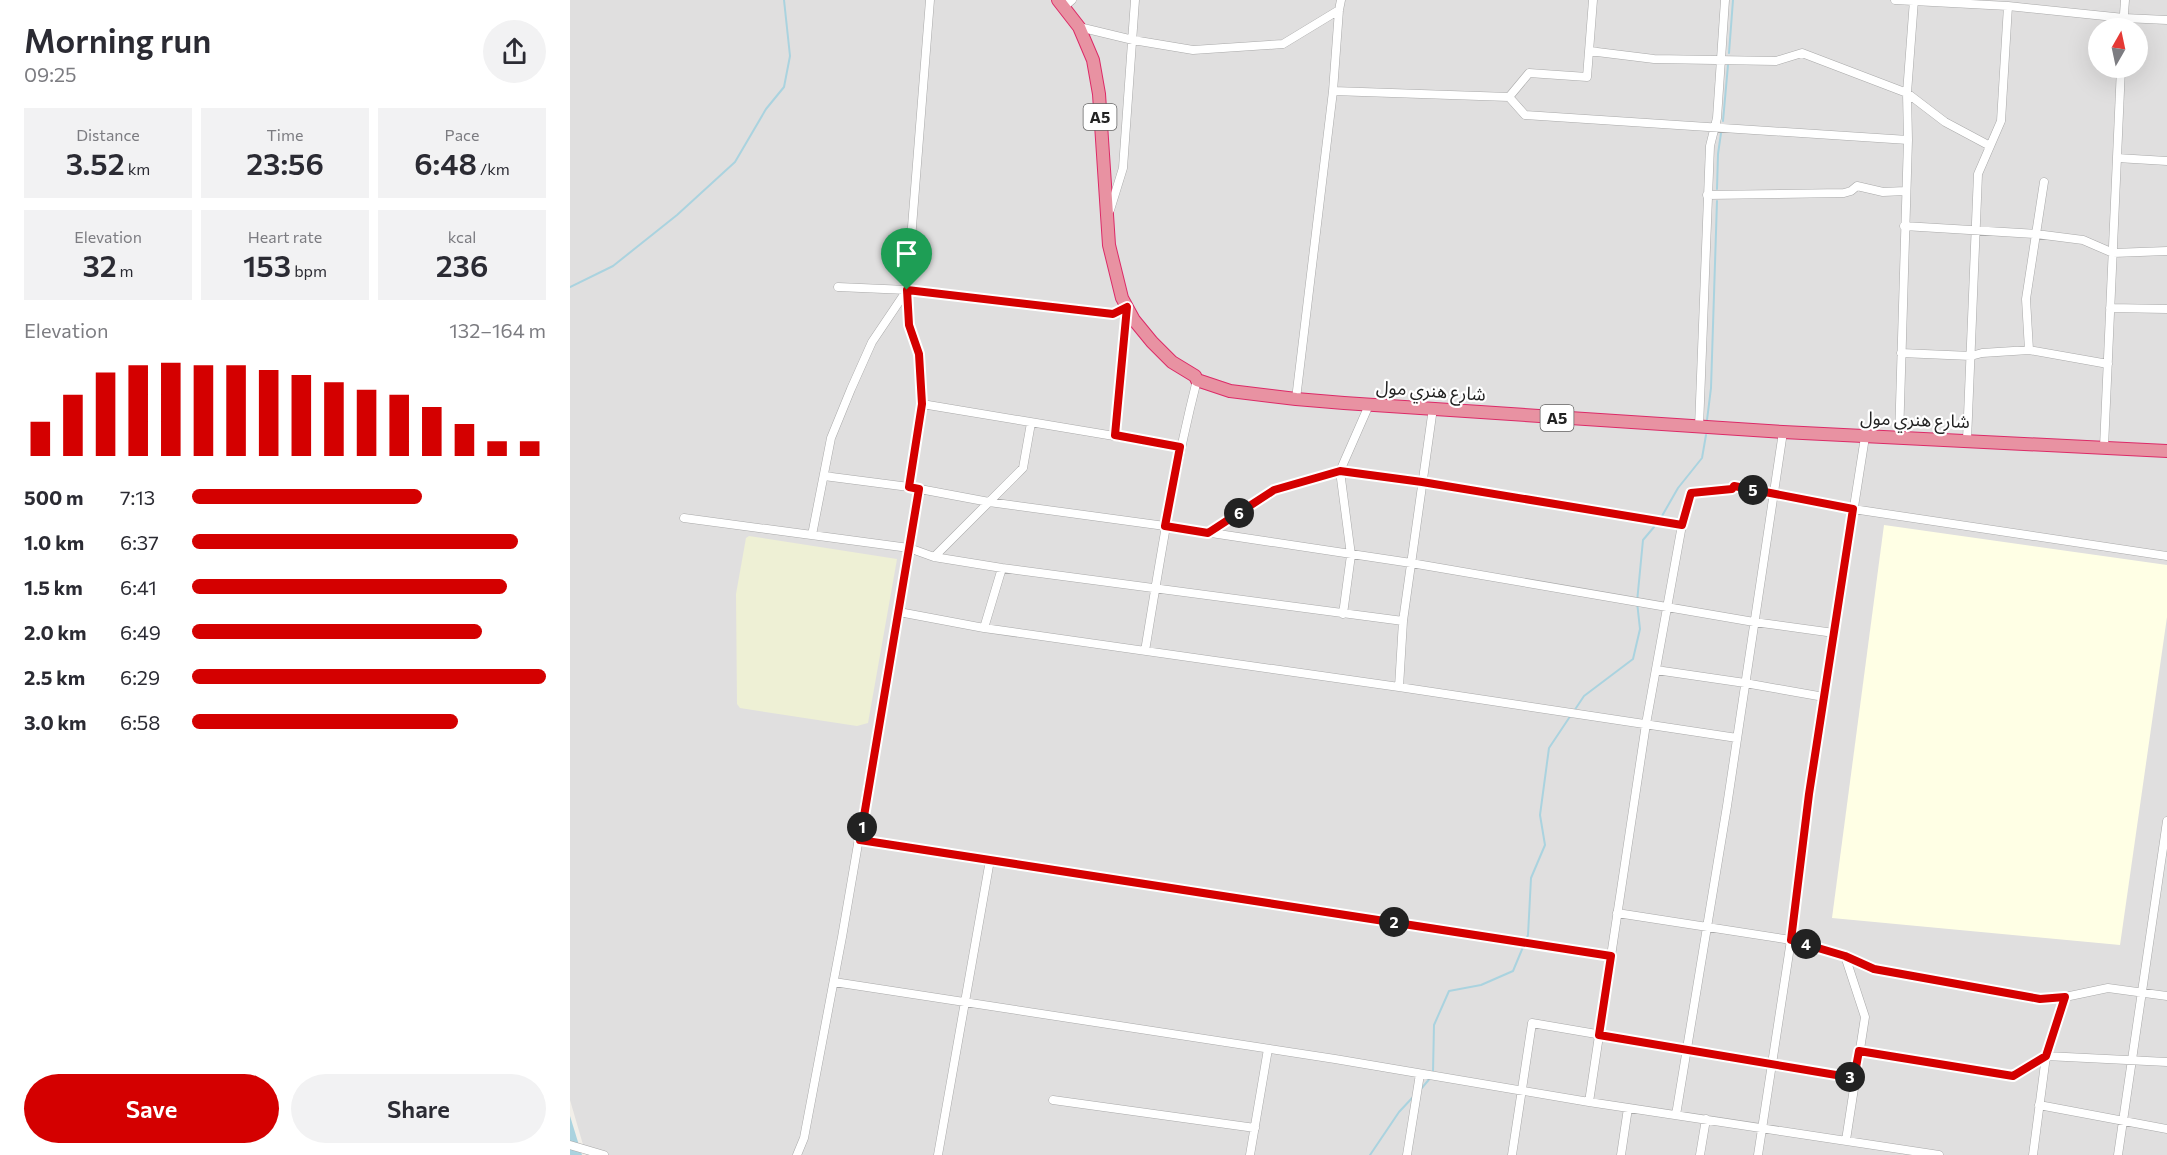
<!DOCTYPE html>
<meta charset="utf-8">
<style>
body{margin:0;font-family:Commissioner,"Noto Sans Arabic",sans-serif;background:#f2f2f3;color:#2b2b33;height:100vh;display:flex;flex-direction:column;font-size:22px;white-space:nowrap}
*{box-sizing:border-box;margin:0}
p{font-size:20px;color:#7c7c81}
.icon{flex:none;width:33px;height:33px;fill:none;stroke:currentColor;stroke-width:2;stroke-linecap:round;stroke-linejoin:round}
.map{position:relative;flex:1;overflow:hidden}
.drawer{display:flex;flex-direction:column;background:#fff;width:570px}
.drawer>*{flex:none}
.needle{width:39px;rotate:9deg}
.controls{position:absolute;left:1518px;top:18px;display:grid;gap:12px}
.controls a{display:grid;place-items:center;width:60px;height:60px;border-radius:50%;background:#fff;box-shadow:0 6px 24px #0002;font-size:30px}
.pin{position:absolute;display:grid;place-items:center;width:51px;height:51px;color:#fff;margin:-62px -26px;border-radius:50% 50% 50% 0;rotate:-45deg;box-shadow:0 0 6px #0007}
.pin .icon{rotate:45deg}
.km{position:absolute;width:30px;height:30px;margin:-15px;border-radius:50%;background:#222;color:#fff;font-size:16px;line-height:30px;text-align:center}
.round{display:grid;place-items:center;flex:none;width:63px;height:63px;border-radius:32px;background:#f2f2f3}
.headline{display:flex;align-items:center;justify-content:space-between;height:102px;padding:0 24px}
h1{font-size:33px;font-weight:600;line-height:45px}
.figures{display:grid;grid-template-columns:repeat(3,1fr);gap:9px;height:102px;padding:6px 24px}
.figures div{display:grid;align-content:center;border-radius:0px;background:#f2f2f3;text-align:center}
.figures b{font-size:30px;font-weight:600}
.figures small{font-size:16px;font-weight:400}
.figures p{font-size:16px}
.chart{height:168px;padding:12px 24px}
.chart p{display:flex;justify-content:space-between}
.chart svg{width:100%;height:108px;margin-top:6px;stroke:#d40000;stroke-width:6}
.action{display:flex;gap:12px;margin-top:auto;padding:12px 24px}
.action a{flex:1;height:69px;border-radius:36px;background:#d40000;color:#fff;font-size:24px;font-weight:600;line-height:69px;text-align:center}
.action a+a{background:#f2f2f3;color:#2b2b33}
ul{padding:0 24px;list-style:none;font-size:20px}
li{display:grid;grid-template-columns:96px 72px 1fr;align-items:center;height:45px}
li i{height:15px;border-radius:8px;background:#d40000}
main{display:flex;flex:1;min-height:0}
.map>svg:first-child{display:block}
</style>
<main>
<section class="drawer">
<div class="headline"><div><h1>Morning run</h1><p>09:25</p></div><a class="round"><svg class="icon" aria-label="share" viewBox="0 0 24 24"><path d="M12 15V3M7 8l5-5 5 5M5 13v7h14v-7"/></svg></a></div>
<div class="figures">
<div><p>Distance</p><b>3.52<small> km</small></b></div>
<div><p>Time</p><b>23:56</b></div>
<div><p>Pace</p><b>6:48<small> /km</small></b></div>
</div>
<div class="figures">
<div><p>Elevation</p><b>32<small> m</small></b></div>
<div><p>Heart rate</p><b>153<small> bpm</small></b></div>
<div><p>kcal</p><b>236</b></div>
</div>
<div class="chart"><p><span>Elevation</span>132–164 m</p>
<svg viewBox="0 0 160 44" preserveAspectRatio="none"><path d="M5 44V30M15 44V19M25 44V10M35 44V7M45 44V6M55 44V7M65 44V7M75 44V9M85 44V11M95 44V14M105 44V17M115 44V19M125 44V24M135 44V31M145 44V38M155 44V38"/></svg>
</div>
<ul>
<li><b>500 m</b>7:13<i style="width:65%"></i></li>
<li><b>1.0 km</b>6:37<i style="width:92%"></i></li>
<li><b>1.5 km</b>6:41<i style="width:89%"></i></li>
<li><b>2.0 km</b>6:49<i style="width:82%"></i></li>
<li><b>2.5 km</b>6:29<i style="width:100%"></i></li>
<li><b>3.0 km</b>6:58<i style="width:75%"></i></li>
</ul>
<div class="action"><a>Save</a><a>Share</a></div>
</section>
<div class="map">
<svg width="1597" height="1155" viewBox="0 0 1597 1155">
<rect width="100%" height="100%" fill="#f2efe9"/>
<!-- residential -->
<path fill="#e0dfdf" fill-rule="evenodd" d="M0,0H1597V1155H16L0,1100ZM1528,28H1568V68H1528Z"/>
<!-- education -->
<path fill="#ffffe5" d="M1314,525L1597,565V617L1550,945L1262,918Z"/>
<!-- farmland -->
<path fill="#eef0d5" d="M179,536L327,559L298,723L287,726L170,708L167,704L166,594L176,538Z"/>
<!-- water -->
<path fill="#aad3df" d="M0,1116L12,1155H0Z"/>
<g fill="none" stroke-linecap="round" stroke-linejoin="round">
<!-- stream -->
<path stroke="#aad3df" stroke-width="2" d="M1159,53L1163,0
M1153,121L1158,65
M1147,189L1148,154L1151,133
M0,287L43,266L107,215L165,162L196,109L214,87L220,56L214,0
M1137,420L1141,388L1147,201
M1092,516L1108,488L1132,458L1136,435
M1004,711L1014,696L1063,659L1070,629L1067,602L1073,540L1084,527
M863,1072L864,1025L879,991L911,985L943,971L958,935L961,878L975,845L970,815L979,748L1001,715
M851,1089L861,1077
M800,1155L829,1112L843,1097"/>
<!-- minor casing -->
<g stroke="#a9a9a9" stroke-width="9">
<path id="minor" d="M1325,0L1438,6L1554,18L1597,20
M495,6L502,0
M509,27L563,40L623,50L713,44L769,10
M1553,28L1555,0
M1019,51L1084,59L1206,61L1232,53L1337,93L1375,122L1420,146
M763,91L939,97L959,73L1017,77L1023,0
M939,97L955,115L1338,140
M1547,158L1597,161
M1137,195L1274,193L1281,191L1287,186L1313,192L1335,191
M540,210L553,168L565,0
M1334,226L1466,234L1513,240L1543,253L1597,251
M268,287L337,290L543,314L557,307
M1540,308L1597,309
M1459,350L1456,299L1474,182
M1331,353L1401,356L1412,353L1459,350L1538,364
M726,399L763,91L769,10L771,0
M352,404L610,447
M1129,427L1140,146L1147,118L1155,0
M545,435L557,308
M1329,438L1338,140L1337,93L1344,0
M1397,440L1408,174L1431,121L1438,6
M1534,447L1551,68
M254,476L339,487L419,502L595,526L841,563L1184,622L1264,633
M339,487L352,404L349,354L339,325L337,290L360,0
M114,518L339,548L364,557L432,568L833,621
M638,533L704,490L770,471L852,482L1112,525
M242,535L261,438L281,389L302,342L337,290
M364,557L453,468L461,423
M329,612L414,628L829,687L1167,738
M773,614L781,555L770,471L799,405
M414,628L432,568
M575,651C590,560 604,470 627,380
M1086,670L1175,683L1254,697
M829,687L833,621L863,408
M290,840L1041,956
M1047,913L1221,940L1275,956L1304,969L1470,1000L1495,997L1538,988L1597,996
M1275,956L1295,1017L1276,1140
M264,982L765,1059L1019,1102L1369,1155
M1289,1051L1443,1076L1476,1056L1597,1062
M483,1100L685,1128
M1019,1102L1076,724L1112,525L1121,493L1162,489L1164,486L1283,509L1597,556
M1469,1105L1597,1129
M1106,1115L1157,806L1213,432
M0,1145L34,1155
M227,1155L234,1138L272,937L349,489
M368,1155L420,860
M680,1155L698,1049
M837,1155L850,1074
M942,1155L962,1023L1284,1078
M1051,1155L1058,1108
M1130,1155L1136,1119
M1188,1155L1221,940L1239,793L1295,437
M1463,1155L1476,1056L1495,997
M1548,1155L1597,821"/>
</g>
<!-- highway casing -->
<g stroke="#dc2a67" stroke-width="14">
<path id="highway" d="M488,0L509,27L523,60L529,94L539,245L552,298L564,320L582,342L602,362L625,376L627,380L660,391L726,399L774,403L1213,432L1597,451"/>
</g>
<!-- minor -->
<use href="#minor" stroke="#fff" stroke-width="8"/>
<!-- highway -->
<use href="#highway" stroke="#e892a2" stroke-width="12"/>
</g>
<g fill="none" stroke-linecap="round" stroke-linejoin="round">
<!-- route casing -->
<g stroke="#fff" stroke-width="12">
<path id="route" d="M337,290L543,314L557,307L545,435L610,447L595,526L638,533L704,490L770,471L852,482L1112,525L1121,493L1162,489L1164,486L1283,509L1239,794L1221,940L1275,956L1304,969L1470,999L1495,997L1476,1056L1443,1076L1289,1051L1284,1078L1029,1035L1041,956L290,840L349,489L339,487L352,404L349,354L339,325Z"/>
</g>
<!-- route -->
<use href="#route" stroke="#d40000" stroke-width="8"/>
</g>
<g text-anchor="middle" stroke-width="4.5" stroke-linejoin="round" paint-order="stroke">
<!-- shield labels -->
<g fill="#fff" stroke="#646464" stroke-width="1.5">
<rect x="513.5" y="104" width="33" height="26" rx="4.5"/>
<rect x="970.5" y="405" width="33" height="26" rx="4.5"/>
</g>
<g font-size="16" font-weight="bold" fill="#222">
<text x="530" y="123">A5</text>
<text x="987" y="424">A5</text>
</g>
<!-- street labels -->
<g font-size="18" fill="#222" stroke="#fff">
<text transform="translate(861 391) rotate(4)" y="6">شارع هنري مول</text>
<text transform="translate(1345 420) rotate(2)" y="6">شارع هنري مول</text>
</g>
</g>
</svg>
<div class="controls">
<a><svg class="needle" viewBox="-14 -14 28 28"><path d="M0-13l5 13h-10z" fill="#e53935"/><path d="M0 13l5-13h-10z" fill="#7c7c81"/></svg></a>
</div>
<div class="pin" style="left:337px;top:290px;background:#1e9e55"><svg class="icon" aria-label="arrive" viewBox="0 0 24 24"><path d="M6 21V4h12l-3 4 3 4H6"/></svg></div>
<b class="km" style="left:292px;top:827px">1</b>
<b class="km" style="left:824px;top:922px">2</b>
<b class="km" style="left:1280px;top:1077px">3</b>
<b class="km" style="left:1236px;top:944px">4</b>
<b class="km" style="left:1183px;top:490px">5</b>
<b class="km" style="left:669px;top:513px">6</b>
</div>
</main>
